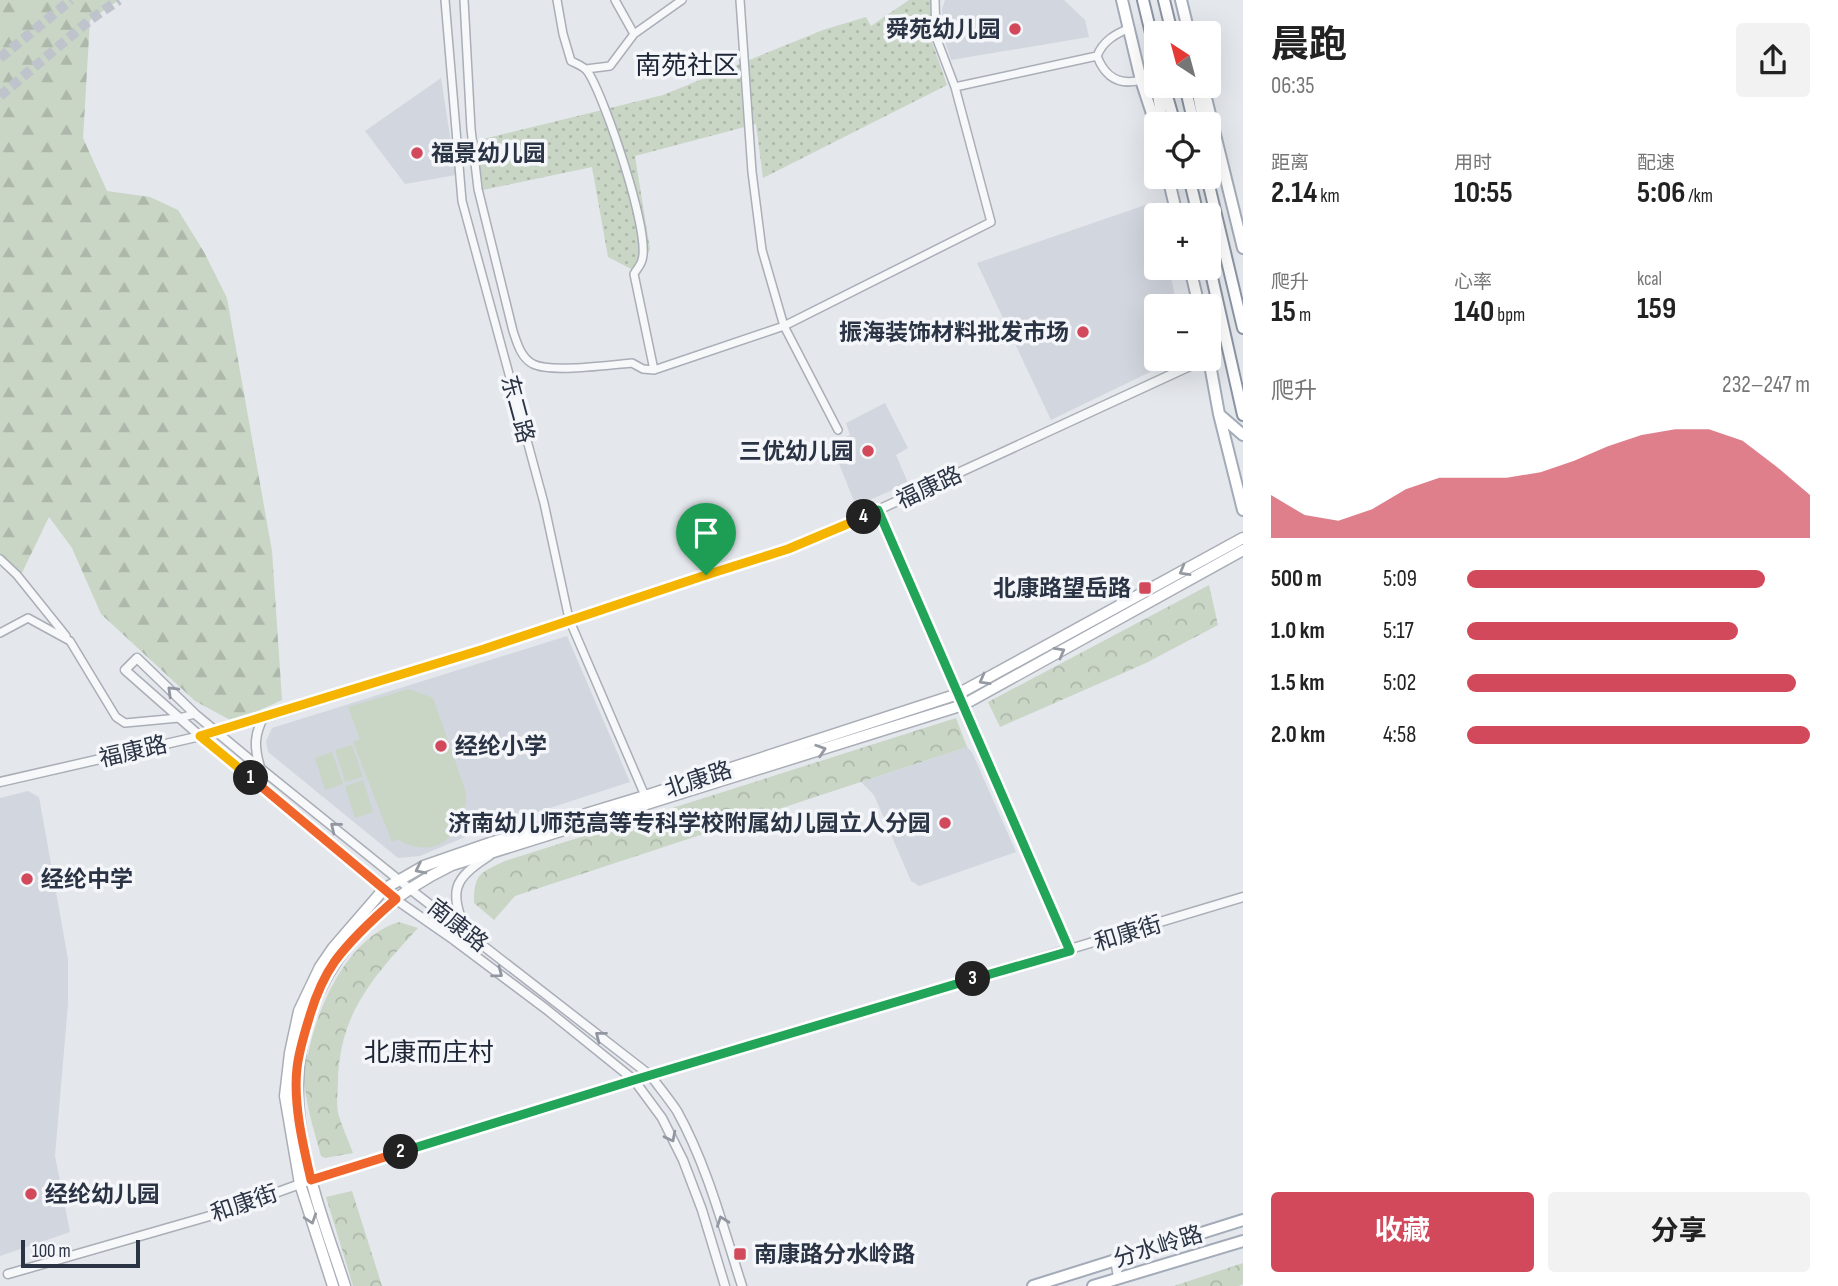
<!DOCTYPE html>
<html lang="zh">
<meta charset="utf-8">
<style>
body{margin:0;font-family:"Sofia Sans Condensed","Noto Sans SC",sans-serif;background:#f2f2f2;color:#222;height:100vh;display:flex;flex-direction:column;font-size:26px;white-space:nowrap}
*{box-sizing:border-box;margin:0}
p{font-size:23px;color:#767676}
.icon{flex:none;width:38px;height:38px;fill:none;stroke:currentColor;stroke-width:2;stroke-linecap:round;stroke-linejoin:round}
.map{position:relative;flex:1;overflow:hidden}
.details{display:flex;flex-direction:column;background:#fff;width:595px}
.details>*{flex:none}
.needle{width:46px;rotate:324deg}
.tools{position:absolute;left:1144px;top:21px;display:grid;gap:14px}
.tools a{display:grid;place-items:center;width:77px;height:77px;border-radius:7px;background:#fff;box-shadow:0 7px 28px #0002;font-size:35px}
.scale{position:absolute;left:21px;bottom:18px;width:119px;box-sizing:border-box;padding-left:7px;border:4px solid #2b3445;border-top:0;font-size:19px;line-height:24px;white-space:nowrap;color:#2b3445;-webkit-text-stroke:5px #f4f6f9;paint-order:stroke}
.pin{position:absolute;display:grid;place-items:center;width:60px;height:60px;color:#fff;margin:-72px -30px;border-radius:50% 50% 50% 0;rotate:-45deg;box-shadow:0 0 7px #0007}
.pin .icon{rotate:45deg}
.km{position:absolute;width:35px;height:35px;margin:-18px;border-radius:50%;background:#222;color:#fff;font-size:19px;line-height:35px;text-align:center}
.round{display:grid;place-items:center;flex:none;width:74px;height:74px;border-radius:7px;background:#f2f2f2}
.headline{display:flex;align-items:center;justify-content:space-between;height:119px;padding:0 28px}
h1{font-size:38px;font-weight:700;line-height:52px}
.figures{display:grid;grid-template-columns:repeat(3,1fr);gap:10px;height:119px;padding:7px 28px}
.figures div{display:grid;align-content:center}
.figures b{font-size:30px;font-weight:700}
.figures small{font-size:19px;font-weight:400}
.figures p{font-size:19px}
.chart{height:196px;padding:14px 28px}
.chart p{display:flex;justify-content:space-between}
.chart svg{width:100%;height:126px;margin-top:7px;fill:#d1495b;opacity:.7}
.button{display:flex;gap:14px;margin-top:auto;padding:14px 28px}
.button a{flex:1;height:80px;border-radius:7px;background:#d1495b;color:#fff;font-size:28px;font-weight:700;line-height:80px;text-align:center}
.button a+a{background:#f2f2f2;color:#222}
ul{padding:0 28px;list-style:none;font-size:23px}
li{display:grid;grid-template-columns:112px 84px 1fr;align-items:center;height:52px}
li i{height:18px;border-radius:9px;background:#d1495b}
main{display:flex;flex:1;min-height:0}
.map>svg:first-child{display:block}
</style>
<main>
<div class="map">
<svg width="1243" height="1286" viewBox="0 0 1243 1286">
<defs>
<pattern id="grass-dots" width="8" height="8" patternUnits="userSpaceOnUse" patternTransform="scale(1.75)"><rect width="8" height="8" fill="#c9d6c5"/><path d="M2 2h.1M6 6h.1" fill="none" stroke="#adb8ab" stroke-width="1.8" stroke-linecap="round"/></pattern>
<pattern id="forest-firs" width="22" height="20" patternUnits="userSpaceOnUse" patternTransform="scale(1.75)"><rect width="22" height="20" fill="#c9d6c5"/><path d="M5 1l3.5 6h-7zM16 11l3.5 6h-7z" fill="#adb8ab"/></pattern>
<pattern id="park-crowns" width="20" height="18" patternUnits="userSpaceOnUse" patternTransform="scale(1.75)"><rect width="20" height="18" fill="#c9d6c5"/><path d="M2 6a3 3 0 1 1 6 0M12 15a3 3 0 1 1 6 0" fill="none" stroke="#adb8ab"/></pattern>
</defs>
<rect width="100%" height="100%" fill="#e4e7ec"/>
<!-- built -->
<path fill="#d2d6de" d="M945,0H1064L1085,20L1089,37L951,60L944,38L942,9Z
M441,78L456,175L405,184L365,131Z
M1154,202L1157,215V268H1169L1177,306H1157V359H1177L1051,420L977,263Z
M885,403L908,448L896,455L908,483L856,506L831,444L850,435L846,423Z
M567,636L630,782L479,831L420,856L398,858L268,752L266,741L272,728Z
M967,747L972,752L1016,852L919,886L911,881L874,795L861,782Z
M28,791L39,797L68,959V1004L55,1156L70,1232L0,1256V798Z"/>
<!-- grass -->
<path fill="url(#grass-dots)" d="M909,0H931V39L947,85L763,178L756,124L635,156L650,249L639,273L608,257L592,167L483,190L475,141L663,95L823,30L866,17L871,26Z"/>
<!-- forest -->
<path fill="url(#forest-firs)" d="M0,0H119L90,20L83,138L107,191L150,197L178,210L204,252L227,298L272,551L282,700L234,722L195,701L101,614L72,548L49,517L19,579L0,560Z"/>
<!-- park -->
<path fill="url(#park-crowns)" d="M1209,585L1218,625L1146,663L1000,727L988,702Z
M956,718L967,747L515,896L494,920L474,903C474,873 480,873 505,861Z
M399,922L418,928C375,975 339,1013 338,1081C338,1091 336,1103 338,1113C342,1126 348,1140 353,1153L325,1158L321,1156C314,1130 305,1103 304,1076C303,1068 307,1058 309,1050C319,1003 349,937 399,922Z
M352,1191L382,1286H353L326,1197Z
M1243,1263V1284L1239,1286H1174Z"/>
<!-- pitch -->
<path fill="#c9d6c5" d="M409,689L433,698L466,792C467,822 447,855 414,846C407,844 404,844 399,839L392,842L353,742L360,739L348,707Z
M352,745L363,777L345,782L335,750Z
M332,752L343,784L325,790L315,758Z
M363,780L373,812L355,818L345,786Z"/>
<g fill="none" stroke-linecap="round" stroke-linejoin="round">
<!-- trunk-tunnel -->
<path stroke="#bfc3cb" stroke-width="10" stroke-dasharray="10 5" stroke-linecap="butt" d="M0,58L71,0
M0,96L91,19L119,0"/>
<!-- minor casing -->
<g stroke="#a9aeb7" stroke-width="10">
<path id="minor" d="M445,0L462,201L544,503L569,619L646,798
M464,0L471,129L478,189L513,331C517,343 521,358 533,364C550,373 610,365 632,363L643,369L654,370
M557,0L563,34L571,61C577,64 584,66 588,72C605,98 651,234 642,260C641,265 636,270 634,274L654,370L784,326L838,430
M740,0L752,172L762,250L784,326L991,222L955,87L1097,56
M935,0L936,37L955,87
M1130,28C1115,34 1103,41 1097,56C1105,77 1119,86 1141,80
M634,34L682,0
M586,69L610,66L634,34L615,0
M0,559L17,575L66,636
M0,633L28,618L70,641L116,717L125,723L179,718L195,714"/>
</g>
<!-- tertiary casing -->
<g stroke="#a9aeb7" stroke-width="11">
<path id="tertiary" d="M878,510L1070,951
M260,767C254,747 254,735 264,716
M0,782L218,732L484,650L569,619L788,549L878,510L1205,359
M465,930C450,890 452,880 489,856
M1115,1259L1118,1278
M8,1274L220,1213L311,1180L634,1080L1243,897
M725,1286L702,1210L683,1160L662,1118L634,1080L546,1009L454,940L395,899L200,736L125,670L137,658L195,714L260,768L410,889L651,1076C659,1087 669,1099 677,1111C707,1165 723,1227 742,1286"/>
</g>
<!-- secondary casing -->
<g stroke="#a9aeb7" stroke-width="13">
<path id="secondary" d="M333,1286L300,1184L285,1096L290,1053L299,1011L320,967L333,948L384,889L424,866L493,842L645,796L958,694L1243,538
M345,1286C329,1237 310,1188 302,1137C281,1014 342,918 452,865L963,705L1243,550"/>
</g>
<!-- primary casing -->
<g stroke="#a3abb8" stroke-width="14">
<path id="primary" d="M1122,0L1141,80L1157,129
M1181,0L1189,33
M1203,86L1243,248
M1168,177L1177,215
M1190,268L1199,306
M1209,359L1219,414L1243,510
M1221,416L1243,435
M1033,1286L1243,1220
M1093,1286L1243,1241"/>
</g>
<!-- trunk casing -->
<g stroke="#8b94a3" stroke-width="14">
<path id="trunk" d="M1143,0L1157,58
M1164,0L1172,33
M1157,57L1153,67L1163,124
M1164,86L1175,124
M1185,86L1194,124
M1200,86L1199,99L1204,124
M1189,177L1198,215
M1207,177L1243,328
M1209,264L1243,415"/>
</g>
<!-- minor -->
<use href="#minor" stroke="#f7f8fa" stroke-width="7"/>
<!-- tertiary -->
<use href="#tertiary" stroke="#f7f8fa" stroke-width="8"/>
<!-- secondary -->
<use href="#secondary" stroke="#fff" stroke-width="10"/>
<!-- primary -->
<use href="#primary" stroke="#fff" stroke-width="10"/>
<!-- trunk -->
<use href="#trunk" stroke="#fff" stroke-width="10"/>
</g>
<!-- one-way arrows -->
<defs><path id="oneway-chevron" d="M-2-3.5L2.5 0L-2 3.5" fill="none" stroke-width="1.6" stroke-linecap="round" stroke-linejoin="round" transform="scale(1.75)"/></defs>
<g stroke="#959aa2">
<use href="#oneway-chevron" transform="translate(1184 571) rotate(150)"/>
<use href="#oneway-chevron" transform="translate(1060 652) rotate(-29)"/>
<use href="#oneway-chevron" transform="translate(984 680) rotate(151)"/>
<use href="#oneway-chevron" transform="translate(821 750) rotate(-18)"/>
<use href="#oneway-chevron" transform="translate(420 869) rotate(154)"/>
<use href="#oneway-chevron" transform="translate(311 1219) rotate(72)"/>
</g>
<g stroke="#9196a0">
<use href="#oneway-chevron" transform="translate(172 691) rotate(-136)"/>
<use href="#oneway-chevron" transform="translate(335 827) rotate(-141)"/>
<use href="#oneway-chevron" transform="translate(498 973) rotate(37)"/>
<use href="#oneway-chevron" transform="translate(600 1036) rotate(-142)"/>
<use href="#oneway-chevron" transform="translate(671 1137) rotate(63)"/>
<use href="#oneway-chevron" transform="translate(722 1221) rotate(-110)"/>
</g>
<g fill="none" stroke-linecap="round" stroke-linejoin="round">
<!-- split-1 casing -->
<g stroke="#fff" stroke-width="14">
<path id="split-1" d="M251,778L200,736L484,649L706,575"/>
</g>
<!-- split-2 casing -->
<g stroke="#fff" stroke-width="14">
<path id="split-2" d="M251,778L396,899C374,918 352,938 335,961C323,978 316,995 310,1015C305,1032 299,1050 297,1068C293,1104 303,1145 311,1180L401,1152"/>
</g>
<!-- split-3 casing -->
<g stroke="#fff" stroke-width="14">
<path id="split-3" d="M401,1152L634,1080L973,979"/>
</g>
<!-- split-4 casing -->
<g stroke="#fff" stroke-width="14">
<path id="split-4" d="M864,517L878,510L1070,951L973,979"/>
</g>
<!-- split-5 casing -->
<g stroke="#fff" stroke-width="14">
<path id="split-5" d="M706,575L788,549L864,517"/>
</g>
<!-- split-1 -->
<use href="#split-1" stroke="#f5b400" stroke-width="9"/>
<!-- split-2 -->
<use href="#split-2" stroke="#f0652b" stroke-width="9"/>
<!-- split-3 -->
<use href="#split-3" stroke="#22a559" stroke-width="9"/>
<!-- split-4 -->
<use href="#split-4" stroke="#22a559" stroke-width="9"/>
<!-- split-5 -->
<use href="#split-5" stroke="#f5b400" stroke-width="9"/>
</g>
<!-- markers -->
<g fill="#d1495b" stroke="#f4f6f9" stroke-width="2.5">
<circle cx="1015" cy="29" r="7"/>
<circle cx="417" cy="153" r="7"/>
<circle cx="1083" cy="332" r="7"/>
<circle cx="868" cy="451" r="7"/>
<rect x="1138" y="581" width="14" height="14" rx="3.5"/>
<circle cx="441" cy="746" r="7"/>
<circle cx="945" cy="823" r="7"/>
<circle cx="27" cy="879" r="7"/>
<circle cx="31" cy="1194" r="7"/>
<rect x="733" y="1247" width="14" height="14" rx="3.5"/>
</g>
<g text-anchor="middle" stroke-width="7" stroke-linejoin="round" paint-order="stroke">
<!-- poi labels -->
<g font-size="23" font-weight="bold" fill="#2b3445" stroke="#f4f6f9" text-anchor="end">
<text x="1001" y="37">舜苑幼儿园</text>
<text x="431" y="161" text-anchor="start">福景幼儿园</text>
<text x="1069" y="340">振海装饰材料批发市场</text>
<text x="854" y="459">三优幼儿园</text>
<text x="1131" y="596">北康路望岳路</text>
<text x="455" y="754" text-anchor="start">经纶小学</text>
<text x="931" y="831">济南幼儿师范高等专科学校附属幼儿园立人分园</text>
<text x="41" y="887" text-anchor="start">经纶中学</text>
<text x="45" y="1202" text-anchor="start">经纶幼儿园</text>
<text x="754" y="1262" text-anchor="start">南康路分水岭路</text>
</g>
<!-- street labels -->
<g font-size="23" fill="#2b3445" stroke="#f4f6f9">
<text transform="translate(518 409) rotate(75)" y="8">东二路</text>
<text transform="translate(929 487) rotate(-25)" y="8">福康路</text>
<text transform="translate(133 751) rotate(-13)" y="8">福康路</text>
<text transform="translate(698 779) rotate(-18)" y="8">北康路</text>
<text transform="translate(458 925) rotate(38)" y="8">南康路</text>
<text transform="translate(1128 933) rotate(-17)" y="8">和康街</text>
<text transform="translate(244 1203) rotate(-19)" y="8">和康街</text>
<text transform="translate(1158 1246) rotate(-17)" y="8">分水岭路</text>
</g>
<!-- quarter labels -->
<g font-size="26" fill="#1d2536" stroke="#f4f6f9">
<text x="687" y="74">南苑社区</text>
<text x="429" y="1061">北康而庄村</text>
</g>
</g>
</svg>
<div class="tools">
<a><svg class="needle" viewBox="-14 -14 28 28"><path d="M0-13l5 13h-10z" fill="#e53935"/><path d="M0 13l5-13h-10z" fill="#767676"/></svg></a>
<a><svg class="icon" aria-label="locate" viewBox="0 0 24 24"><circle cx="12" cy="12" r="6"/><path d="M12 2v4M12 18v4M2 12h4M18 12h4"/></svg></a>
<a>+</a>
<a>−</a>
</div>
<div class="scale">100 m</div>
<div class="pin" style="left:706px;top:575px;background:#1e9e55"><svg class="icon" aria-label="arrive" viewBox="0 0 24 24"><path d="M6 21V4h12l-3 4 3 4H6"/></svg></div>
<b class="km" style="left:251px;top:778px">1</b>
<b class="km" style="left:401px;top:1152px">2</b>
<b class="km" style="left:973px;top:979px">3</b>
<b class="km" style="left:864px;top:517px">4</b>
</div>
<section class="details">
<div class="headline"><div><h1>晨跑</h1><p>06:35</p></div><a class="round"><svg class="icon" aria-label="share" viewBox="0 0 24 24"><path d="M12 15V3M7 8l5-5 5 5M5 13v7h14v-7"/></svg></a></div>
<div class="figures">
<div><p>距离</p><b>2.14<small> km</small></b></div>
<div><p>用时</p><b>10:55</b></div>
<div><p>配速</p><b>5:06<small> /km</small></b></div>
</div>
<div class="figures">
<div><p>爬升</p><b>15<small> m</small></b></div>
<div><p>心率</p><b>140<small> bpm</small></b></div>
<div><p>kcal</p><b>159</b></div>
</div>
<div class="chart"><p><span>爬升</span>232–247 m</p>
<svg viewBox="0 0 160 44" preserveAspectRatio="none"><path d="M0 44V29L10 36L20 38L30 34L40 27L50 23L60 23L70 23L80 21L90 17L100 12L110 8L120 6L130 6L140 10L150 19L160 29V44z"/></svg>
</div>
<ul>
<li><b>500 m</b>5:09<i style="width:87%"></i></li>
<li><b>1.0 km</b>5:17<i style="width:79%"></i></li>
<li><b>1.5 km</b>5:02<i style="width:96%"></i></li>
<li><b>2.0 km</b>4:58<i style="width:100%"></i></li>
</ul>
<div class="button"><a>收藏</a><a>分享</a></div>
</section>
</main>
